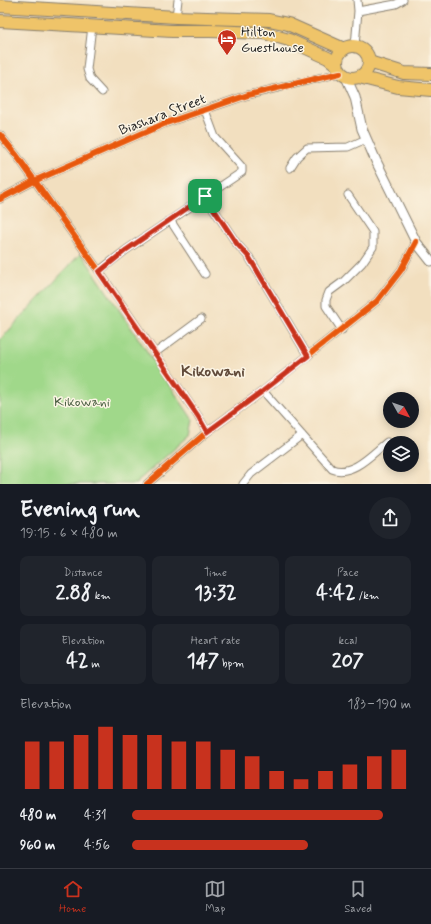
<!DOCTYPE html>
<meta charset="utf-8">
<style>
body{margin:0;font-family:Mynerve,sans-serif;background:#20242c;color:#f1f3f6;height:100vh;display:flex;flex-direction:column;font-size:15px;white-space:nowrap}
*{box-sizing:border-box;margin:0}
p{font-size:13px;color:#9ea1a6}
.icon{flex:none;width:22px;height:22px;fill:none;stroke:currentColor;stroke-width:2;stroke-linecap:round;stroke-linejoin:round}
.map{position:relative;height:484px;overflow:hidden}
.details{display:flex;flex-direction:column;background:#171b24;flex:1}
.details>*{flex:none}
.needle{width:26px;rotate:130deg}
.tools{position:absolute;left:383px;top:392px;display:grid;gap:8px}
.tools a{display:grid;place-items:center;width:36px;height:36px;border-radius:50%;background:#171b24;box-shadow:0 2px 10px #0003;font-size:20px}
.pin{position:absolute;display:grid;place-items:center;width:34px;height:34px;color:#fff;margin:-17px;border-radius:8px;box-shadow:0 2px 6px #0006}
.round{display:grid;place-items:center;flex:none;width:42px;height:42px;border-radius:21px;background:#20242c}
.overview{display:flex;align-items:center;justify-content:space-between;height:68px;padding:0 20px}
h1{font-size:22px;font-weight:700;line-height:30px}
.figures{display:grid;grid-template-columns:repeat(3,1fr);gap:6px;height:68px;padding:4px 20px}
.figures div{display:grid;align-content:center;border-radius:8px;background:#20242c;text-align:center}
.figures b{font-size:20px;font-weight:700}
.figures small{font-size:11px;font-weight:400}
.figures p{font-size:11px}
.chart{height:112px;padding:8px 20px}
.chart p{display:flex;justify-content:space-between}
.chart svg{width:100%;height:72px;margin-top:4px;stroke:#c8321e;stroke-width:6}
ul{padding:0 20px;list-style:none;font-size:13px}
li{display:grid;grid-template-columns:64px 48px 1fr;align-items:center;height:30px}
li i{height:10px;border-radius:5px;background:#c8321e}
.tabs{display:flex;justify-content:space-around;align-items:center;height:56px;border-top:1px solid #363941;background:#171b24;font-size:11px;color:#9ea1a6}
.tabs a{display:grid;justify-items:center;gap:2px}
.tabs .on{color:#c8321e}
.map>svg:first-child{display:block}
</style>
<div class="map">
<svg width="431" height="484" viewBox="0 0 431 484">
<rect width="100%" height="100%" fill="#fcf5e5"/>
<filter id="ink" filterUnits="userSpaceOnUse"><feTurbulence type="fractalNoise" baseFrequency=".025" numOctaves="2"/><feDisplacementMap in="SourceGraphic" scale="8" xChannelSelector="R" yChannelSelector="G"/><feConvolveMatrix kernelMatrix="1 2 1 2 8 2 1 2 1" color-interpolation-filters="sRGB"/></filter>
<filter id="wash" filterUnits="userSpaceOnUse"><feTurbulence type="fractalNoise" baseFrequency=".012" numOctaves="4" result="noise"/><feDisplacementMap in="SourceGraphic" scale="16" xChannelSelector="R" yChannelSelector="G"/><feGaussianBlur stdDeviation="0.9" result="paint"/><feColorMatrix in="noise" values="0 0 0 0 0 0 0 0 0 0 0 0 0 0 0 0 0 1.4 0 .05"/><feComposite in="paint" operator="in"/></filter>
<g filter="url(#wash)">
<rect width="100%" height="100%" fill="#f2dfbf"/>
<!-- green -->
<path fill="#a0d88a" stroke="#5e7a53" d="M81,253L193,420L190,435L140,479L137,484H0V340Z"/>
</g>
<g filter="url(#ink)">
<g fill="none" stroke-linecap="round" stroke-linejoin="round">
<!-- minor casing -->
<g stroke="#877e6e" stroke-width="9">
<path id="minor" d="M358,11L396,4L403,0
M176,17L178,0
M92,26L87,69L90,79L102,92
M355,46L358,11L357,0
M0,135L17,156L99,271L198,416L207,432
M290,168L297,157L307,148L348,147L366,139
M205,196L237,244L249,257L308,356
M0,199L34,181L166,123L248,95L340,73
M170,220L205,274
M99,271L126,250L242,172V167L215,137L205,110
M342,330L326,306V300L329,292L344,281L362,263L373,247V232L348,195
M155,353L201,319
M263,391L332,469C352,477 372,454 387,442
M147,484L207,432L263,391L377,301L401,270L416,242
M243,484L251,474L302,435"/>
</g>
<!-- tertiary casing -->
<g stroke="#877e6e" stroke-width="11">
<path id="tertiary" d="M346,77L355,97L362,129L376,161L416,242L431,261"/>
</g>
<!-- trunk casing -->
<g stroke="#877e6e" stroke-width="14">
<path id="trunk" d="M0,6L176,17L269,20L288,24L344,49
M0,21L172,31H210L264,33L289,40L328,58L337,65
M337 62a16 16 0 1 1 32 0a16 16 0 1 1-32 0Z
M369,62L404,73L431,74
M359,77L398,87L431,90"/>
</g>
<!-- minor -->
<use href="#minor" stroke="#fff" stroke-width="7"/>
<!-- tertiary -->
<use href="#tertiary" stroke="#fff" stroke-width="9"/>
<!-- trunk -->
<use href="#trunk" stroke="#efc469" stroke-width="12"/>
<!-- cycleway casing -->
<g stroke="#fcf5e5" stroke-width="8">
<path id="cycleway" d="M0,135L17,156L99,271L198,416L207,432
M0,199L34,181L166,123L248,95L340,73
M147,484L207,432L263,391L377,301L401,270L416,242"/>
</g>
<!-- cycleway -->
<use href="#cycleway" stroke="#e8590c" stroke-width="6"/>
</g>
</g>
<g fill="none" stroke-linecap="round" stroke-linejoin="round" filter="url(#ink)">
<!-- route casing -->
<g stroke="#fff" stroke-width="8">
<path id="route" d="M205,196L237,244L249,257L308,356L263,391L207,432L198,416L99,272L126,250Z"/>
</g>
<!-- route -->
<use href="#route" stroke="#c8321e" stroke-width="5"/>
</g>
<!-- icons -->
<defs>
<g id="hotel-pin" transform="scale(1)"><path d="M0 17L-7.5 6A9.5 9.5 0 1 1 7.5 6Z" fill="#c8321e" stroke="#fcf5e5"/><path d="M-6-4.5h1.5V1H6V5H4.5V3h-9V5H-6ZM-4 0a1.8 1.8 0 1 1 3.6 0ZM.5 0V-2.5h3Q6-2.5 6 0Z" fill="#fff"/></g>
</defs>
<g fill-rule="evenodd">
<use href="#hotel-pin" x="227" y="39"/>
</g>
<g text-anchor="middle" stroke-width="3" stroke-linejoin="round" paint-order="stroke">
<!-- poi labels -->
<g font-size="14" fill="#1c1c1c" stroke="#fcf5e5" text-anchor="start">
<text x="241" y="36">Hilton<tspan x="241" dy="16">Guesthouse</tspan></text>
</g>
<!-- street labels -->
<g font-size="14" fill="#1c1c1c" stroke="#fcf5e5">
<text transform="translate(162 114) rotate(-21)" y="5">Biashara Street</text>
</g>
<!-- park labels -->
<g font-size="14" fill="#4a5e42" stroke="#fcf5e5">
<text x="82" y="406">Kikowani</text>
</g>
<!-- quarter labels -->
<g font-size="16" font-weight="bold" fill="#614b3b" stroke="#fcf5e5">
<text x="213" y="376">Kikowani</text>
</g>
</g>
</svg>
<div class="tools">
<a><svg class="needle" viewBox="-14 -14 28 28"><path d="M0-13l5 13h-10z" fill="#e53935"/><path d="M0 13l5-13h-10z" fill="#9ea1a6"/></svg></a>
<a><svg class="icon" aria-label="layers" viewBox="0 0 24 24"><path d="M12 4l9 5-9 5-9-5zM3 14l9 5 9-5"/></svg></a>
</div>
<div class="pin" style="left:205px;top:196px;background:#1e9e55"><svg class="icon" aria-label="arrive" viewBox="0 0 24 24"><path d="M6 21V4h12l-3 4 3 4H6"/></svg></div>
</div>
<section class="details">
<div class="overview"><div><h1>Evening run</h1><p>19:15 · 6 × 480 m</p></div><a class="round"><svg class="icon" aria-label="share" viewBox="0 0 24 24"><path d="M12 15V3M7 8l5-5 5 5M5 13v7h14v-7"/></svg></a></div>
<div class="figures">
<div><p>Distance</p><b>2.88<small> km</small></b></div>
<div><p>Time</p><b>13:32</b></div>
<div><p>Pace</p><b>4:42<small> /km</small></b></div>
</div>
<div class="figures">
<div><p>Elevation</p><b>42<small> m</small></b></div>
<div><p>Heart rate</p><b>147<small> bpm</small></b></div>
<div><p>kcal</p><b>207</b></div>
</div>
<div class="chart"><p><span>Elevation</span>183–190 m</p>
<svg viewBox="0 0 160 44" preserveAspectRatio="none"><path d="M5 44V15M15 44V15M25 44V11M35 44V6M45 44V11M55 44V11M65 44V15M75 44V15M85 44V20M95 44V24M105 44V33M115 44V38M125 44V33M135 44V29M145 44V24M155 44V20"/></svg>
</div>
<ul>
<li><b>480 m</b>4:31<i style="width:90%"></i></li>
<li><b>960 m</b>4:56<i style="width:63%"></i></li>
</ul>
</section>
<nav class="tabs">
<a class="on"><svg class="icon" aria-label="home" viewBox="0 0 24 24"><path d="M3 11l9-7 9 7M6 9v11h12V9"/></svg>Home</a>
<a><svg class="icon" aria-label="map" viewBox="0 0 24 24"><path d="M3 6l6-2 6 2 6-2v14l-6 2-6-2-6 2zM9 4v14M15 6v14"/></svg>Map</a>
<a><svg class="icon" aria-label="saved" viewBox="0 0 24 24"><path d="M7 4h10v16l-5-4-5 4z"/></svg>Saved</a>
</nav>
